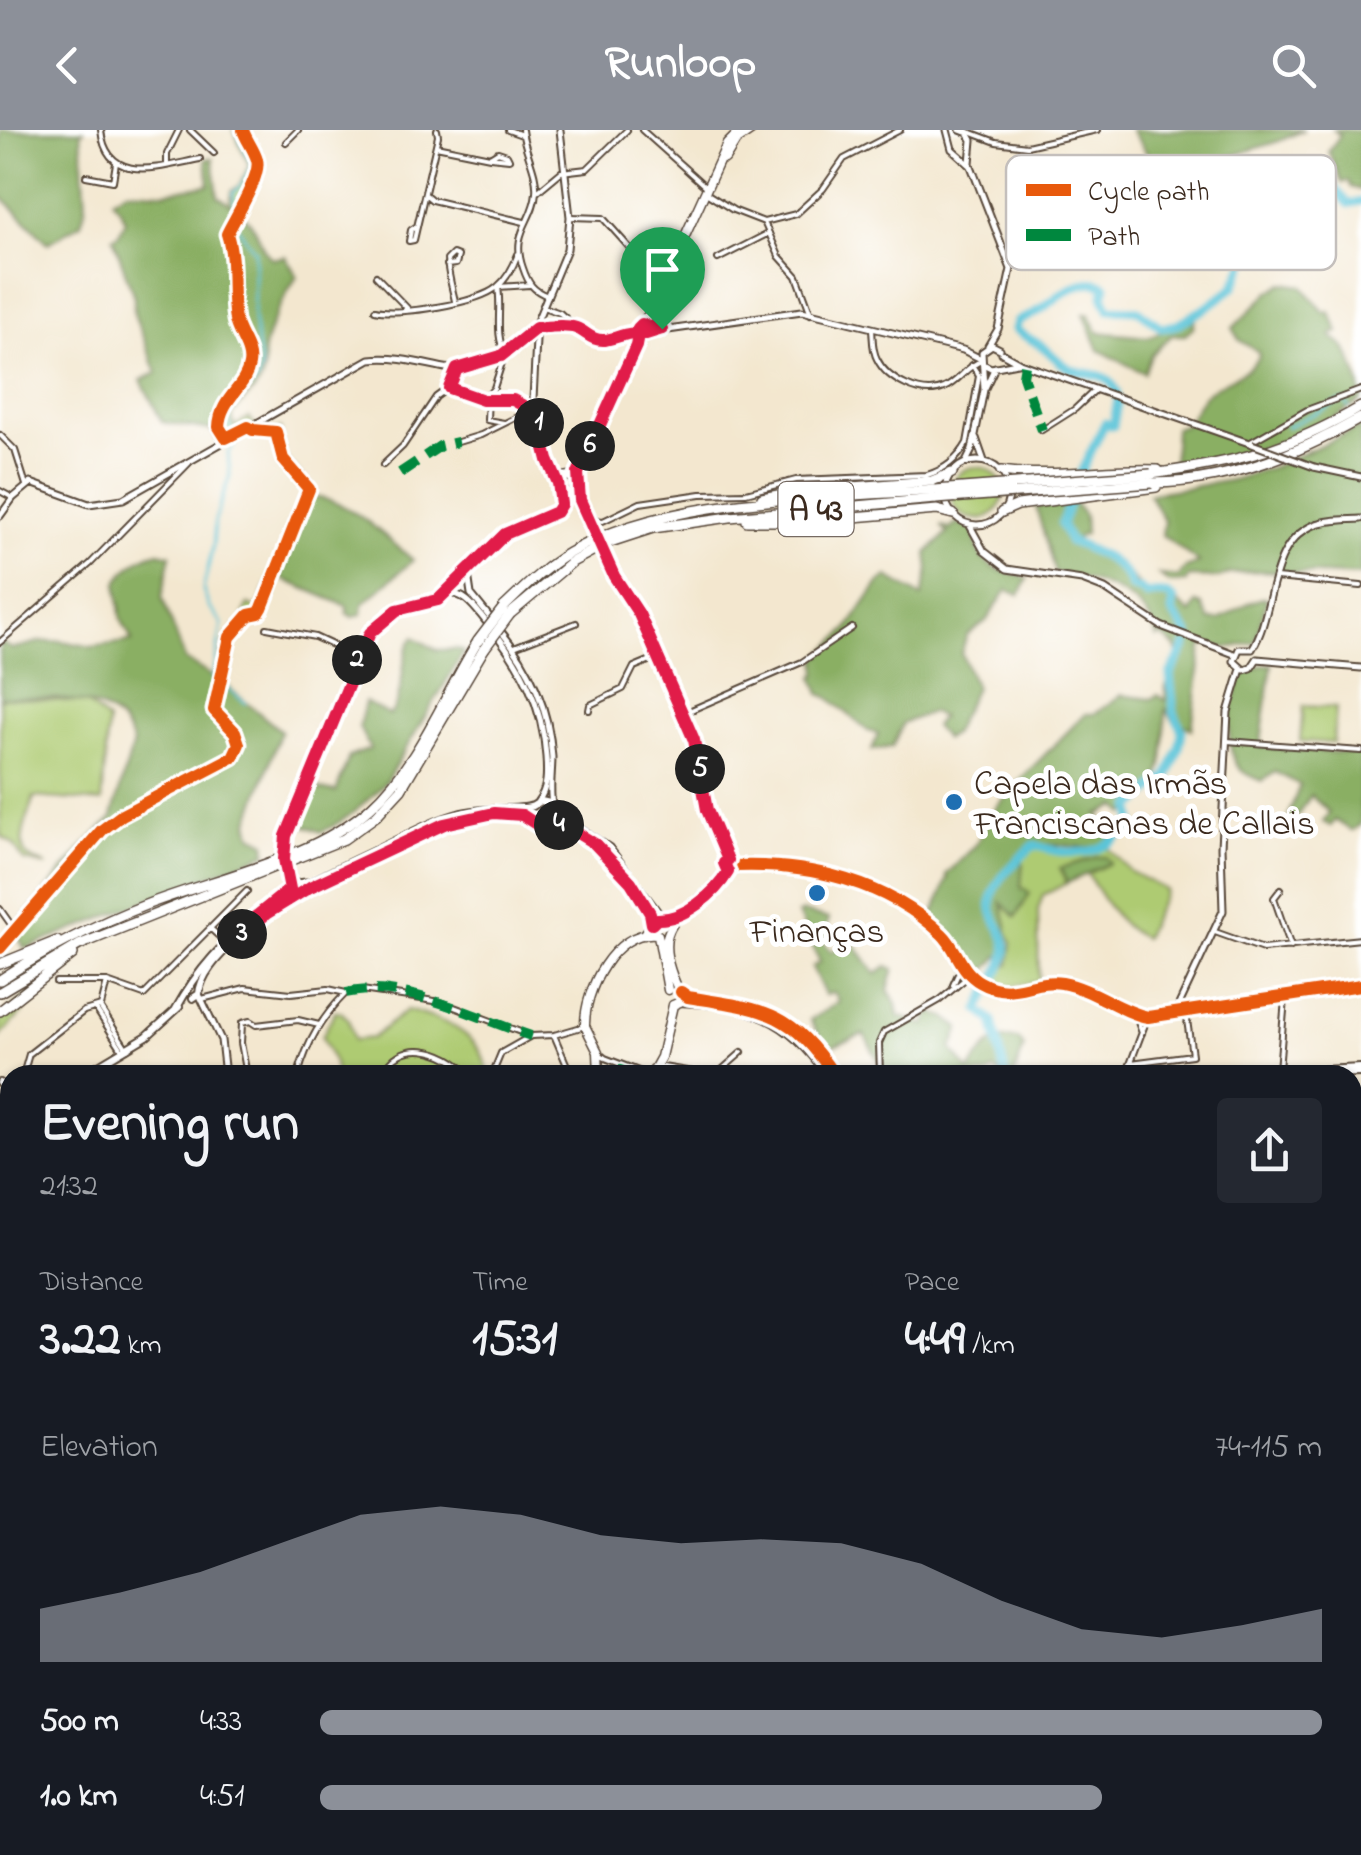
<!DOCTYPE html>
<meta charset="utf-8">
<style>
body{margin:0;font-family:"Indie Flower",sans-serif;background:#242831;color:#f1f3f6;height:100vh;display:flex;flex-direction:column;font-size:38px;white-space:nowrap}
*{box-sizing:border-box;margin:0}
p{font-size:32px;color:#9ea1a6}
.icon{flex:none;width:55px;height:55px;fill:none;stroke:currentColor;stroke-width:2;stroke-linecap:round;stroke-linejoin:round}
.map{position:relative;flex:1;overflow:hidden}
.panel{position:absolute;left:0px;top:935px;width:1362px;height:790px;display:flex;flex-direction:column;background:#171b24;border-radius:30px 30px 0 0;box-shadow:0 2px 8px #0004}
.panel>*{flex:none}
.pin{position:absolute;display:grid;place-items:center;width:85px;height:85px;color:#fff;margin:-102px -42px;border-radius:50% 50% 50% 0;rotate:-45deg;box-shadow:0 0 10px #0007}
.pin .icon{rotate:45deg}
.km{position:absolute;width:50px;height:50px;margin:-25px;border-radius:50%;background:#222;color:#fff;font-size:28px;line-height:50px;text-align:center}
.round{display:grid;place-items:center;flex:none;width:105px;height:105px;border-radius:10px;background:#242831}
.summary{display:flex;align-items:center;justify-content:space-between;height:170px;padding:0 40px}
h1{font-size:55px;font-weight:800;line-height:75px}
.figures{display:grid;grid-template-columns:repeat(3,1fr);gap:15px;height:170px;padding:10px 40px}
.figures div{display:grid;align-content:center}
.figures b{font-size:50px;font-weight:800}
.figures small{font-size:28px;font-weight:400}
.figures p{font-size:28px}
.chart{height:280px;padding:20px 40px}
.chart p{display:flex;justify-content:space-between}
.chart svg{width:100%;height:180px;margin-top:10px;fill:#8c9099;opacity:.7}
ul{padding:0 40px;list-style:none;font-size:32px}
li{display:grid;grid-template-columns:160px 120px 1fr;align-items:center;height:75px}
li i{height:25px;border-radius:12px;background:#8c9099}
header{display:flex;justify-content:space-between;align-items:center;height:130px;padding:0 40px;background:#8c9099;color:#fff;font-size:45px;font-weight:800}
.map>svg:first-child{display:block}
</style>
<header><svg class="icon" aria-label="back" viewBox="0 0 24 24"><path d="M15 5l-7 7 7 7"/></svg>Runloop<svg class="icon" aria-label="search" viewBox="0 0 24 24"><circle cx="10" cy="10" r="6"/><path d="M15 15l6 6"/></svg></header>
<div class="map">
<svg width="1361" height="1725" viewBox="0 0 1361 1725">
<rect width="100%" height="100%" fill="#fff"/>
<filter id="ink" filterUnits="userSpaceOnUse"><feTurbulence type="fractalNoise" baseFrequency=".01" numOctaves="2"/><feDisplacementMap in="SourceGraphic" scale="20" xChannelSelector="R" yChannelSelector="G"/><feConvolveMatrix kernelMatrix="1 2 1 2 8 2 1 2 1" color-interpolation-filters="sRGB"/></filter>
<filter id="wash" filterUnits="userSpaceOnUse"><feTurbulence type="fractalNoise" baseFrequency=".0048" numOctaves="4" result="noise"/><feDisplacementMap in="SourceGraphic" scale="40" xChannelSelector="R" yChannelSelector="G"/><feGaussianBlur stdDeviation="2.25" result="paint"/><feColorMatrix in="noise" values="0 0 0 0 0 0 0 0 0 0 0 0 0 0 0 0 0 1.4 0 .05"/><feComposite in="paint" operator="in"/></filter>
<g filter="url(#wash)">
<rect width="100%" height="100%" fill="#f3e7cf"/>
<!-- green -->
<path fill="#aecb72" stroke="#747a48" stroke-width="2.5" d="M233,0H247C252,10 259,21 261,31C263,43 241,79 237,94L257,120L255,188L264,240L259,254L232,285L234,297L249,288L258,299H280L284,326L311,358L262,485L249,490L232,510L216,578C221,595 238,593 241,617C226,650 151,666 121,687C91,708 20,790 5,822L0,823V816C36,778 66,730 105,695C141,663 210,655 236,617L233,603L217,591L211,581L227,507L243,490L248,475L258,479L306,360L300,349L281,331L270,305L251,302L222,317L212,300L224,264L245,229C244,210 230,174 225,154C218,125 229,88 232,61L239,56L250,36Z
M951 363a26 26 0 1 1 52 0a26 26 0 1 1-52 0Z
M0,567L85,572L108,591L102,672L34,667C30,682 16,711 26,725C30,731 41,731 47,736L24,731L14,715L0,705Z
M1303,576L1336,578L1333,613L1300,611Z
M1107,717L1131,742L1166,760L1144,808C1118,799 1102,765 1087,744L1109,733L1060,739L1067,753L1043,765L1038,780L1039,851L1011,857L995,854L1003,838L1009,835L1012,812L995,777L1001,771L1016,786L1023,728L1034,718L1083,725Z
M67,833L0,907V888Z
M407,880C444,891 482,901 488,945H336L334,933L322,907L335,881L341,882L348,889L354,910L372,908Z
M0,1006L10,1009V1067L0,1073Z"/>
<!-- forest -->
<path fill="#8aaf64" stroke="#626c41" stroke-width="2.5" d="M0,0H85L81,2L86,76L81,93L48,113L0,65Z
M1131,0H1304L1279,11L1200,36L1183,65H1176Z
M1334,0H1361V60L1350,57L1348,51L1342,53L1329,22L1340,5Z
M213,28L218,66C230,73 249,88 256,101C262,113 261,120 273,129L285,126L297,146C284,168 269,193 264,219C262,229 266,241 261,250C250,273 219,278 212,300L162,292L141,250L157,243L134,184V167L113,107L118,105L125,91L120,79L112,69L127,60L164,62L209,55L206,29Z
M1283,153L1302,156L1325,183L1329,181L1339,202L1332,204V207C1351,216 1361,251 1361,271C1307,308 1238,331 1173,334L1175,298L1187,294C1193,282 1200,268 1211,260C1227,248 1247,245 1259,227L1258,222L1239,210L1233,198L1268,163Z
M1084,184H1089L1098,202L1148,207L1195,187L1193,198L1185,205H1172L1151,225L1144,243L1099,220Z
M1361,297V446L1255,441L1228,444L1219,448L1188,447L1186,452L1169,453L1159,445L1178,447L1186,438L1199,433L1162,405L1164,391L1149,364L1232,350L1273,337Z
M311,367C350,369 385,407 413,430L363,474L362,484L353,487L347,483V476L280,448Z
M1074,373L1084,385L1085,404L1079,406L1074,415L1119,433L1146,463L1166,462L1191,484L1196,473L1202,475L1210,490H1219L1250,472L1266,467L1267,470L1255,513L1226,518L1205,514L1202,517L1192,599L1174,591L1166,579C1162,632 1171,649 1125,684L1117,676L1098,685L1111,700L1110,710C1079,732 1054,695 1014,732C1007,738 1004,742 1003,751L1023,728L1021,757L1030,763L1016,787L1002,773L1007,795L1005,825L1002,829L999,826L980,847L969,840L960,816L933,786L948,748L946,745L975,716L994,680L1015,655L1085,584H1094L1121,565L1151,569L1158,565L1165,571L1166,556L1181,529L1175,516L1161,505L1157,508C1148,465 1096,449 1055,443L1036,377Z
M956,393L976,399C972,434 999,442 1028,448L1020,465L1007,460L986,491L967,505L961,523L975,557L953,603L945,609L934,596L941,587L931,582L903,593L892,617L872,620L878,604L868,601L828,567L820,564L814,547L818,544L817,529L847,500L879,453L888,447L922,467L929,440L927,423L948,403L941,396L951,399Z
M159,422L171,425L162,467L185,530L220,551L281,601L249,691L252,705L266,712L267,723L25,819L16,803L54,753L111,690L133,614C118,561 46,570 3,567L0,571V512L12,519L39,512L62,511L92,517L132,511L121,489L117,453C128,436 139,427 159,422Z
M414,507L437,520L456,519L464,522L385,653C366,673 346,691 321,702L296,692L307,657L336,662L349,627L370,619L359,597L365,572L390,585C407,562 399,522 414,507Z
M1272,534L1260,617L1361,624V694L1352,701L1335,690L1331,696L1323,692L1329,683L1311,665L1296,689L1288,686L1300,655L1275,642L1262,651C1255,648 1245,645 1240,639C1221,614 1231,572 1243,544L1262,535Z
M1097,727H1106L1110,733L1067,753L1060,738Z
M803,782L829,789L824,813L832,822L846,812L855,814L876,844L887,836L894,839L888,860L897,874L899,886L925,895L931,882L945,887L960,898L952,919L969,941C984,921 989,905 1018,909L1024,917L1014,945H1002L994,940L987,945H886L864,904L827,918L810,890L839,872L834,863L825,865L812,837L820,832L798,784Z
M1352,1523H1361V1725H1247L1248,1715H1352Z
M0,1530L10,1532C10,1554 12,1579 0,1597Z
M0,1649H10V1715H88L87,1725H0Z
M738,1715H815L818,1716L811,1725H737Z"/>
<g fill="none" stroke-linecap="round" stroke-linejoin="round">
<!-- stream -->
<path stroke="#5bc4d8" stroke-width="2.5" d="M1233,113L1242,118L1246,116L1253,93L1258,92
M1286,297L1339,272L1345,271L1349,278
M231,302L228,286L233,270L257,251L261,240L253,188L255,121L232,90L235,76L233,63L242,54L252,35L236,0
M235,314L228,323L230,345L215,390L213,416L203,460L209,477L222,493L213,547L246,573
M0,1696L10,1698
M41,1715L48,1725"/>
<!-- river -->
<path stroke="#5bc4d8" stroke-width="9" d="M1117,262C1106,238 1088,248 1069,238C1058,232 1052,224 1043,217C1034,210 1024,207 1015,199L1017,192C1021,189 1027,188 1032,185C1053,174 1077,142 1106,156L1103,166L1109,179L1138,180L1162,198L1176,195L1206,178L1234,157L1254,112L1259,86L1279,69L1293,58L1329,53L1349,74L1361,71
M1079,346L1105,293L1113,296L1118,269
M1072,365L1061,394L1069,411C1092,421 1124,431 1132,458L1140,459L1147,465C1158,463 1165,462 1174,470L1172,482L1189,505
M993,853C997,844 1004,834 1006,824C1009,805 995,796 992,780C987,754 1018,730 1034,715C1056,722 1084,728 1106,715C1117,709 1121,701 1133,695L1132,677L1168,646L1179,618L1182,601L1174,582L1170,545L1186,515
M988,862L979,880L993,891L1005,945
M1352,998L1361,999"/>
</g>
</g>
<g filter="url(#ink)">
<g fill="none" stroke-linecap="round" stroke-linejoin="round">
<!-- minor casing -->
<g stroke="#574639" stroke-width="8">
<path id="minor" d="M101,0C107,57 162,36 200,29
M190,0L214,23
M508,0L522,5
M522,0C524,20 538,43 536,62C534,92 510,101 523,138C528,153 533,161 548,166
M642,0L707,58
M967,1L996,12L1027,16L1097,0
M286,12L298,0
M436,16L490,27L498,22L507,25L509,29L490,27
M167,35V24L179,0
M86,46L113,51L116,33
M537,62L561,42L587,39L627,0
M706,63L733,80L764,92
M425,64L432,70L524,92
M570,87L603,88L661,153
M764,92L796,84L823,59L844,29L900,0
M764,92L779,126L797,146L811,184
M417,96L411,100L409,111L414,110L438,6L437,0
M718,129L769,103
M447,135L456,134L458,126L453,124L447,130C448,144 452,158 455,171
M653,141L660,140L665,132L673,130
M376,146L407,178
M543,177L560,183L576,198
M375,180C399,186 479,173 497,157C507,149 514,135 518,124
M872,199C873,209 872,220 877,229C887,250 922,268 944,258C959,252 967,235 982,231
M449,258L483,269L513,270L529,279
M504,293L487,290L488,265L494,258L505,223C494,204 502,179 498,157L530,155
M1042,300L1075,279L1094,261
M0,305L15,320L26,355
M458,312L481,305L535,278
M1249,313L1307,280L1361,260
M383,335L403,316L436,267L451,256L457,239
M0,361L13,368
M589,381L595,390L603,391L640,373L701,364L746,363L796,350L927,345C944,340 958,329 967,313L979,246L972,235
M1276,448L1361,456
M267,498L315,507L358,527
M0,512L90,434L189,333
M514,517L576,493
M589,580L590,575L623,559L634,537L658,527
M682,584L802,532L852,498
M1227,611L1361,621
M1281,759L1274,768L1291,817
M0,779L12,796H19L68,733L100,702
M211,799L226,813
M1215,802L1263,819L1361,809
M56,852H107L144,865L247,761
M953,855L958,844L964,841
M202,869L245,858L291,863L328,859L346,863L362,860L441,872L531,906L554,905L585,896
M100,877L127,919
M96,879L123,921
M1135,884L1142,903
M554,905L571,945
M599,923L605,928L649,945
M1131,933L1192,925L1186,883
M657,936L711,945
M1279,940L1285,869
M23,945L29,924L84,881L101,876L107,852
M160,945H188
M247,945L241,913L242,893L250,891L256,895L298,890L319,895
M298,945C307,912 322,887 346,863
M383,945C397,906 447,918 469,945
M492,945L501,923L531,906
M716,945L742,922
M880,945L879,913L884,902L940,870L964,850L966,841
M1126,945L1147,889
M1352,1060L1361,1056
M0,1079L10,1072
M0,1083V1094
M2,1086L10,1076
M0,1101L10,1118
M1352,1120L1361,1129
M0,1151L10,1146
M0,1164L10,1185
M0,1345L10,1346
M1352,1391L1361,1397
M0,1396L10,1398
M0,1490L10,1502
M0,1526L10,1523
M90,1715V1725
M149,1715V1725
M521,1715L522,1725
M638,1715L659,1725
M841,1715L913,1725
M1023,1715L1027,1725
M1036,1715L1057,1725
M142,1724L157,1723
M404,1725V1715
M579,1725L589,1715
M917,1725L927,1715
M931,1725L933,1715
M988,1725L990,1715"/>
</g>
<!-- tertiary casing -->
<g stroke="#574639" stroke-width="9">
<path id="tertiary" d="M947,0L952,19L971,36L1011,139L998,199L988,216
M960,0L968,3L972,10L970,33
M536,198H576L590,208L600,210L637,198
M647,203L802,181L963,220L981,229
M1002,223L1020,233L1252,314
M985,235L991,238L1017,233
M985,258L995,237
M976,308L984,331
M945 363a32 32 0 1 1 64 0a32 32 0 1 1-64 0Z
M966,332L972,320L984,260L982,222L992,215L1000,219
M1314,337L1361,347
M559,354L548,330L533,269L537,191L567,119L570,87L560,0
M0,386L13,368L31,353L89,374L123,369L370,229C399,226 422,234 450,239C484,244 512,217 536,198
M969,394L984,421L1007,439L1082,450L1105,459L1161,496L1234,524
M468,444L471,464L492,490
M447,463C467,463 476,480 488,494C521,534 543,575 546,627C547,642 548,659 538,671
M499,499C530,536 549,577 552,627C552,642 549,659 552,674
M1252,519C1276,482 1266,415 1314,395C1328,389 1346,390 1361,389
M1252,519H1239L1234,531L1244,540L1251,538L1257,529
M1257,529L1361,538
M286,706L370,503L401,478L438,470L497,411L556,382L568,365
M735,736C809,733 887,752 942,804C957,818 960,841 980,852C1013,871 1031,848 1062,853C1094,859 1120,882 1148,887L1361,855
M293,753L307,752
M199,864L221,910L225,945
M1175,883L1223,781L1221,717L1228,582L1241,539
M1352,1435L1361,1437
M1212,1725L1217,1715"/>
</g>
<!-- secondary casing -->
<g stroke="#574639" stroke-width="10">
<path id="secondary" d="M533,676L541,671L550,673L561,687L609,718L662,788
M681,862L688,867C762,879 790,879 834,945
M193,868L199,864C203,797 436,685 497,683C507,683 519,682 527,687C532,690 533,695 539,697C546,700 553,694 561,695C582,698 604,720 617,735C631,750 649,772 652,793
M680,872C749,876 788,887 827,945
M176,879C222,795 291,760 374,721C402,708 429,692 458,684C481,677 517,682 533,676
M82,945L147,906L179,877
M1228,945L1361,938
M1285,945L1361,943
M0,953L10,963
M0,971L10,967
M0,1002L10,1007
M0,1214L10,1215
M0,1289L10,1288
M298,1725L336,1721"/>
</g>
<!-- primary casing -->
<g stroke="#574639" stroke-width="11">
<path id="primary" d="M725,29L736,11L752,0
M637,213L638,197L650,183L727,14L741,0
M577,351L570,346L564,347L559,357L568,365L578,358
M590,391L578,365V343L637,213L647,203L648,191
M607,430L639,484L694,610L707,680L729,731L735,736C692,788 639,783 682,867L680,872L673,875
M644,805L655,790L676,787
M658,805L668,860
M599,945L598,922L585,896C584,861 614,800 656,804
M651,945L661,927L673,875
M330,1725L345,1715"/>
</g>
<!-- motorway casing -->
<g stroke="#574639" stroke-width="12">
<path id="motorway" d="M1001,341C1052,348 1106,338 1158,340
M1151,344C1234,333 1288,320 1361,277
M1152,353C1226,353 1298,324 1361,288
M762,368L800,361L932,351L952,343
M1002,382L1018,375L1156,357
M747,391H806L937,380L953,384
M504,477C524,458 545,437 569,423C668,365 821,369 935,360
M510,484L572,432L607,413L653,398L730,387L936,369
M0,834L57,811
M0,850C47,819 96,794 148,774C219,747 315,728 371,677C419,634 444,566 478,511
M0,862L79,815L344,709L376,686L401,659L484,519
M0,881L73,824"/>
</g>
<!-- minor -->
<use href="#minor" stroke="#fff" stroke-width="4"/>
<!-- tertiary -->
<use href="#tertiary" stroke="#fff" stroke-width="5"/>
<!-- secondary -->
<use href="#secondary" stroke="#fff" stroke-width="6"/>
<!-- primary -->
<use href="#primary" stroke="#fff" stroke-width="8"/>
<!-- motorway -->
<use href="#motorway" stroke="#fff" stroke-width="9"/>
<!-- tertiary-bridge casing -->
<g stroke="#574639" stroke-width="9" stroke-linecap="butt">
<path id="tertiary-bridge" d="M1252,314L1314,337
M286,706L284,729L290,750"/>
</g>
<!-- primary-bridge casing -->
<g stroke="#574639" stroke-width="11" stroke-linecap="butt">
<path id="primary-bridge" d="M590,391L607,430"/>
</g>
<!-- motorway-bridge casing -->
<g stroke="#574639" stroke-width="12" stroke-linecap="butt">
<path id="motorway-bridge" d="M935,360L1151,344
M936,369L1152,353
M478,511L504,477
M484,519L510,484"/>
</g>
<!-- tertiary-bridge -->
<use href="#tertiary-bridge" stroke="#fff" stroke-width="5"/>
<!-- primary-bridge -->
<use href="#primary-bridge" stroke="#fff" stroke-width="8"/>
<!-- motorway-bridge -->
<use href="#motorway-bridge" stroke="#fff" stroke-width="9"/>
<!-- quiet -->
<path stroke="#00873e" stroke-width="10" stroke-dasharray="20 10" stroke-linecap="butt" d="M1025,235L1023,246L1042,300
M400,343L440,316L458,312
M346,863C404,849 476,888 531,906
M621,945L624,936
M4,1107L10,1104"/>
<!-- cycleway casing -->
<g stroke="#fff" stroke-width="19">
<path id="cycleway" d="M735,736C809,733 887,752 942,804C957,818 960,841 980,852C1013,871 1031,848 1062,853C1094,859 1120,882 1148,887L1361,855
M0,818L102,700L122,685L233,627L239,614L235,602L214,580L230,507L249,485L259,483L262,478L309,359L283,329L276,302L253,300L248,297L226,308L219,297C220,268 246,258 249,235C252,219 238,205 235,190C230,161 236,132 227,104C234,89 262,45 257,30C254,19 246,10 243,0
M681,862L688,867C762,879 790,879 834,945"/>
</g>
<!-- cycleway -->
<use href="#cycleway" stroke="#e8590c" stroke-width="12"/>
</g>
</g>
<g fill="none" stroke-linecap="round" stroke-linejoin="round" filter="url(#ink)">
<!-- route casing -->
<g stroke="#fff" stroke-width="20">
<path id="route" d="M662,199L643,205C629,200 619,208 605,210C591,211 587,202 576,198C565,194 547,197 536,198L501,226L457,239L449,258L483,270H513L529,279L535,278L548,330L558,353L561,374L556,382L505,404L438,470L397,480L370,503L286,706L284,729L290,759L228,809L226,812L230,816L266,784L310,757L444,694L494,683L522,685L542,698L566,696L595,714L631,752L650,783L652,794L657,789C684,790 715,764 728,742L724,733L728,730L707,680L694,610L639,484L614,446L580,370L578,343L636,216C638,209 637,204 638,198L642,194L662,199"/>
</g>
<!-- route -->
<use href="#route" stroke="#e11d48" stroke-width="12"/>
</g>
<!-- markers -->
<g fill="#1f6fb2" stroke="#fff" stroke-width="4">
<circle cx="954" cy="672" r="10"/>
<circle cx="817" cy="763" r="10"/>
</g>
<g text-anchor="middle" stroke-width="10" stroke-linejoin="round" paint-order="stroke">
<!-- shield labels -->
<rect fill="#fff" stroke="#766a62" stroke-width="2.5" x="778.5" y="352" width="75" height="54" rx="8"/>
<g font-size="32" font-weight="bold" fill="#3b2a1e">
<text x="816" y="390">A 43</text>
</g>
<!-- poi labels -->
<g font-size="35" fill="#3b2a1e" stroke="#fff" text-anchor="start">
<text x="974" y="664">Capela das Irmãs<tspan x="974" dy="40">Franciscanas de Callais</tspan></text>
<text x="817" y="812" text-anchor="middle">Finanças</text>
</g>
</g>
<!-- legend -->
<rect x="1006" y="25" width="330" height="115" rx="15" fill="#fff" stroke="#c4bfbc" stroke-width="2.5"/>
<rect x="1026" y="54" width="45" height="12" fill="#e8590c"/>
<rect x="1026" y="99" width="45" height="12" fill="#00873e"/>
<g font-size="28" fill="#3b2a1e">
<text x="1088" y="70">Cycle path</text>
<text x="1088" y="115">Path</text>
</g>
</svg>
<div class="pin" style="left:662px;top:199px;background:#1e9e55"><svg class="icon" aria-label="arrive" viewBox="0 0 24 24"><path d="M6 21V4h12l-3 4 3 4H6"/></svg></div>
<b class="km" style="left:539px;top:293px">1</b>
<b class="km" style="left:357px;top:530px">2</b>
<b class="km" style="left:242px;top:804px">3</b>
<b class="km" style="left:559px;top:695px">4</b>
<b class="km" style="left:700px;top:639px">5</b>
<b class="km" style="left:590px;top:316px">6</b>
<section class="panel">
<div class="summary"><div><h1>Evening run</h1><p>21:32</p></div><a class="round"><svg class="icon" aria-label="share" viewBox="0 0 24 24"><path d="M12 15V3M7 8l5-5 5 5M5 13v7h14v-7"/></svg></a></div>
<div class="figures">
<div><p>Distance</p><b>3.22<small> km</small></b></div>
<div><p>Time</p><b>15:31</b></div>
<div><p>Pace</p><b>4:49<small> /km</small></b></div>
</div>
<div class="chart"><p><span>Elevation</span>74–115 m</p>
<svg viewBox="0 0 160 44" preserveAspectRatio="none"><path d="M0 44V31L10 27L20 22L30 15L40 8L50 6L60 8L70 13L80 15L90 14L100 15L110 20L120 29L130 36L140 38L150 35L160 31V44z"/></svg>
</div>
<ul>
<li><b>500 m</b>4:33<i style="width:100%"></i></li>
<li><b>1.0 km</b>4:51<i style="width:78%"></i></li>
</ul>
</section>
</div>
